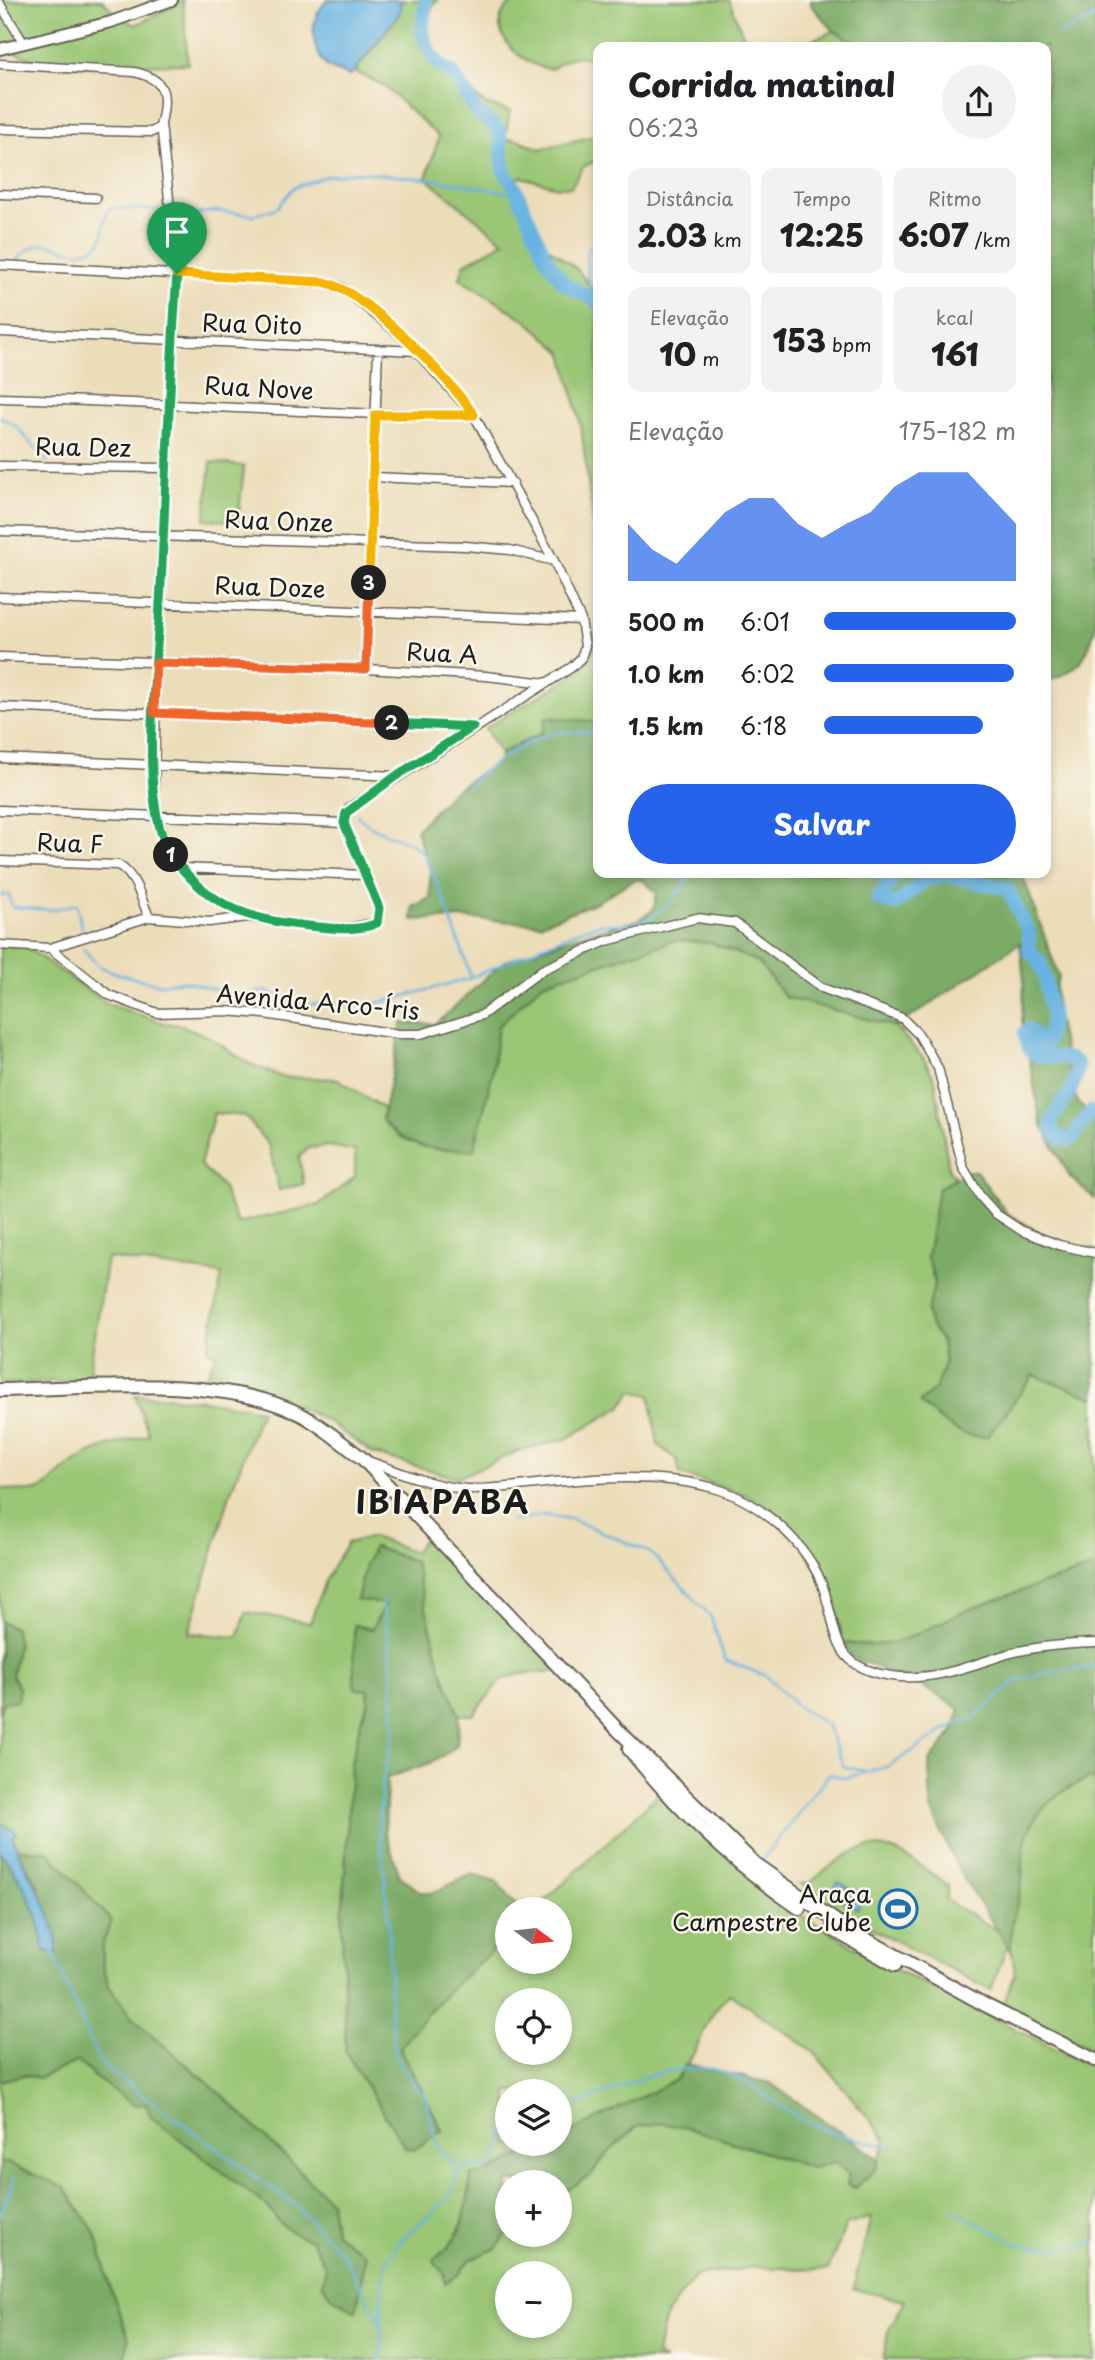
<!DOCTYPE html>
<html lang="pt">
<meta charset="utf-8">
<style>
body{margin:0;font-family:"Playpen Sans",sans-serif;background:#f2f2f2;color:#202124;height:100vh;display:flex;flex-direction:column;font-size:26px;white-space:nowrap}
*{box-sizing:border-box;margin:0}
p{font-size:23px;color:#757577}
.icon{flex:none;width:38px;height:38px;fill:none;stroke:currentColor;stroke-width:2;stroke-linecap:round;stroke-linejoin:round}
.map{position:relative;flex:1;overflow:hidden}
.panel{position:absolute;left:593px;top:42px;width:458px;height:836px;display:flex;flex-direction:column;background:#fff;border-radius:14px;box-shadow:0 4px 10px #0003}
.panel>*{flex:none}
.needle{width:46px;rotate:105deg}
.controls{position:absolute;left:495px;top:1897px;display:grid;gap:14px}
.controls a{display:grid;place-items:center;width:77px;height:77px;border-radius:50%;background:#fff;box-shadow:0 4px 10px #0003;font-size:35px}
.pin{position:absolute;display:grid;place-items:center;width:60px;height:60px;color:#fff;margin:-72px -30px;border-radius:50% 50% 50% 0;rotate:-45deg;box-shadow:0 0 7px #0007}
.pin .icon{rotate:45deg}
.km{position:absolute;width:35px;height:35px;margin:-18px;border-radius:50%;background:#222;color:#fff;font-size:19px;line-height:35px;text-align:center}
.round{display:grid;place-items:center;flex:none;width:74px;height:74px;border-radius:37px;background:#f2f2f2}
.overview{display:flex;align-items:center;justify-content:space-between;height:119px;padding:0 35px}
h1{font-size:32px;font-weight:800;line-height:52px}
.metrics{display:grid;grid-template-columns:repeat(3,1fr);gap:10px;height:119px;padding:7px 35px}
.metrics div{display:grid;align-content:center;border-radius:14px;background:#f2f2f2;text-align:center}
.metrics b{font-size:30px;font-weight:800}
.metrics small{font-size:19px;font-weight:400}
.metrics p{font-size:19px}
.chart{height:196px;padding:14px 35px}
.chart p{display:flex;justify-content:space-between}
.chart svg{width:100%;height:126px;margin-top:7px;fill:#2563eb;opacity:.7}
.cta{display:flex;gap:14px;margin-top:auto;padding:14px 35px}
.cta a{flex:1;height:80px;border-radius:42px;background:#2563eb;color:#fff;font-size:28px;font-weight:800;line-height:80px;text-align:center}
ul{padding:0 35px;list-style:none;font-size:23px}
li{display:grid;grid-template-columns:112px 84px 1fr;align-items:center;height:52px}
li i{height:18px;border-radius:9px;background:#2563eb}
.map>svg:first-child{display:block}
</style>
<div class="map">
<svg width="1095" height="2360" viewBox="0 0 1095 2360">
<rect width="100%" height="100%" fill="#fbf7ec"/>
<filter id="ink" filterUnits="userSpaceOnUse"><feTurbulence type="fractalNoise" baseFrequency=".0143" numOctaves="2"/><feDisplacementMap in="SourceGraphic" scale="14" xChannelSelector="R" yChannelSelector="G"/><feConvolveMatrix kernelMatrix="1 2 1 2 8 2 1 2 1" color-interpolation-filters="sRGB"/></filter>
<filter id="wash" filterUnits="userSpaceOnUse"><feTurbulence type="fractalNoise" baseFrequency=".00686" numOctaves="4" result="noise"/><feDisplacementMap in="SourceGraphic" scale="28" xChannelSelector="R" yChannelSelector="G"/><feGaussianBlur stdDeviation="1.57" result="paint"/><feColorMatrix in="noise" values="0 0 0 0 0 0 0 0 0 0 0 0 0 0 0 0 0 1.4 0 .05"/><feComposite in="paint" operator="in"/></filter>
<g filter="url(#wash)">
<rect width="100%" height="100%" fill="#ecddb9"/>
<!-- green -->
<path fill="#9ac674" stroke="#5b7148" stroke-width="2" fill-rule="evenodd" d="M0,0H102L120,18L136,25L183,0L188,64L49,66L0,47Z
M401,0H438L433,5L422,37L450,74L485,104L510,111L505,139L519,140L540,149L598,135V161L584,166L571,187H557L521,177L507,183L537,239L576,268L598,295V561L581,426L563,353L526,320L460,279L464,264L504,242L426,178L439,137L383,85L355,72C365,56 403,14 401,0Z
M517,0H729L743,35L753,47H598V60C578,53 568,56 552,69C520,67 475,23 517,0Z
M834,31L865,47H794Z
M211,462L244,466L238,522L205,519Z
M598,619V722L547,717L542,733L500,754L485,728L568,679L591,655Z
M676,940L712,943L758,962L785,997L896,1027L924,1059L935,1080L949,1170L955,1177L938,1189L931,1274L935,1281L930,1324C948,1345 948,1367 935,1389L988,1436L1034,1375L1095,1398V1567C1054,1580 1013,1593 973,1608C924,1626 900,1655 842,1642L835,1598L798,1538L746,1495L680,1474L677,1460L658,1445L650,1395L632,1391L621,1407L566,1439L518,1451L457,1478L374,1454L326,1420L279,1398L202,1384L217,1354L208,1350L222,1274L107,1258L88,1380L0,1384V944L26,947L108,1004L164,1023L181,1025L209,1037L248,1063L282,1077L338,1079L384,1109L382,1120L474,1150L492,1075L497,1027L543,983ZM214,1113L245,1116L269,1146L279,1190L304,1184L299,1157L309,1148L330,1146L355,1151V1177L318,1205L237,1223L222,1186L200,1165Z
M135,1395L204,1400L261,1410L231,1491L189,1633L238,1637L246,1612L310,1623L325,1581L347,1543L373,1537L414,1552L427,1535L558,1671L520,1674L501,1680L473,1715H459L440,1665L414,1561L374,1547V1601L385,1604L372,1629L354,1625V1682L356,1689L368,1690L369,1701L361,1720L351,1764L342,1925L346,2053L406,2148L415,2149L442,2130L400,2048L416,2025L452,1987L507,1937L508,1962H560V1909H536L662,1791L783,1903L815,1923L884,1964L1095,2068V2360H883L889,2329L905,2301L853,2289L871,2217L846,2225L828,2270L755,2267L695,2276L667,2314L656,2355L664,2360H124L129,2339L110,2287L96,2234L8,2163H0V2081L22,2075L40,2078L78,2061L111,2088L146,2104L269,2208C280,2226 291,2234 311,2240L326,2267L331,2297L356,2310L347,2243L335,2233L331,2202L222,2095L132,2018L109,1986L103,1966V1942L57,1862L48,1851L16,1849L13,1838L0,1823V1712L12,1676L15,1628L0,1621V1488C54,1499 44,1480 81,1458C100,1446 128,1441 149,1435ZM730,1994L813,2051L886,2139L876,2169L849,2174L834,2162L812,2168L684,2127L659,2123L636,2127L606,2155L592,2174L560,2195V2235L507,2234L495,2249L471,2259L445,2282L446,2252L466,2218L485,2173L545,2144H508V2091H560V2137C581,2127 669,2090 680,2076C700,2051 704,2015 730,1994ZM508,2000H560V2053H508ZM508,2273H560V2326H508Z
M1090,1778L1095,1780V2051L1003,2003L1015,1974L1010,1938L991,1990L851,1918L801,1884L810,1883C874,1828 884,1841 948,1885L946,1900L1010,1938C1009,1919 1018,1903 1021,1884C1024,1870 1021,1854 1025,1840C1034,1808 1061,1790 1090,1778Z"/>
<!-- forest -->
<path fill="#7bab66" stroke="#4c6441" stroke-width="2" d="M811,0H1095V628C1086,661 1078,671 1047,681L1046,47H865L834,31L811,5Z
M546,717L598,722V873H1022L1059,977C1047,995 1070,1071 1075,1095L1079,1104L1095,1118V1199L1070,1177L1041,1123L1022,1020L1024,982L1020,943L896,1027L785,997L758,962L712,943L675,940L543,983L498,1026L492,1075L474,1150C433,1148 412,1154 382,1120L402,1023L436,1024L503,962L570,938L638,920L653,910L657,893L643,880H633L597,902L541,924L460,918L412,920L413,907L430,898V870L416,830L453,791L499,761L500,754L542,733Z
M968,1171H976L1007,1213L1056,1242L1095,1250V1398L1034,1375L988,1436C958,1440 941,1421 920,1402L935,1389L945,1362L942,1342L930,1325L927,1313L935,1281L927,1258L938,1189Z
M374,1547L414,1561L440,1665L459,1715L457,1746L433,1762L387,1778L385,1833L400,1876L420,1892L432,1893L472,1874L496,1881L520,1909H508L507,1937C469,1972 429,2005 400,2048L442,2130L414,2150L406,2148L346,2053L342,1925L351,1764L361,1720L369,1701L368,1690L356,1689L354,1682V1625L372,1629L385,1604L357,1600L365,1565Z
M1095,1567V1780L1090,1778C1060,1790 1036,1807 1026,1839C1021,1854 1024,1872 1021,1888C1015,1913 1009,1925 1011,1951L961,1874L947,1845L931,1809L929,1762L952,1733L960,1709L916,1683L853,1658L842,1642C900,1655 924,1626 973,1608C1013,1593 1054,1580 1095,1567Z
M0,1621L14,1628L18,1644L12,1676L19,1688L17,1701L4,1702L0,1712Z
M16,1849L48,1851L112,1921L103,1942V1966L109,1986L132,2018L222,2095L331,2202L335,2233L366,2255L356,2311L331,2297L322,2284L326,2267L311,2240C291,2234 280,2226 269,2208L151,2117L146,2104L134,2105L94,2077L78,2061L40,2078L22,2075L0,2081V1852C23,1879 41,1916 45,1951L57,1944L37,1883Z
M686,2064L770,2083L879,2159L876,2169L855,2188L847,2185L849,2174L834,2162L812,2168L685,2127L659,2123L636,2127L606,2155L592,2174L560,2195V2182H508L507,2234L495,2249L471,2259L458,2275L445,2283L444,2274L433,2259C465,2241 467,2207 471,2175C504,2172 527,2144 560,2144V2137L676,2080Z
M0,2163H8L65,2188L96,2234L110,2287L129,2339L124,2360H0Z"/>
<!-- water -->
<path fill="#68b3e1" stroke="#42687e" stroke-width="2" d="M328,0H401L400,13L350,76L327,67C310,47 308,18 328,0Z
M0,1823L17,1832L13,1838C24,1875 59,1909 57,1953L45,1951C41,1916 23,1879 0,1852Z
M838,1882L864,1896L857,1909L832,1895Z"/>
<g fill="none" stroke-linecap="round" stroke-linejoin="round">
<!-- stream -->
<path stroke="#68b3e1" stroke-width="2.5" d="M1059,34L1095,17
M598,239L587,251C586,267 587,287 598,300
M16,262C48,221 63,266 95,247C109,239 100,217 110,208L157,210L178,217L214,211L254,215L277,208L293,188L326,176L359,172L437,180L518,194
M0,417L15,425L47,461
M467,787C488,766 526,739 555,733C569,730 584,735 598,731
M357,815C379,838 403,834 422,852C431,860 465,959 471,977
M0,895H9L12,907L50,910L77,904L81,927
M83,948L98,966L119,974L159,984L183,981L244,997L264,991L274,994L285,1004L295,1000L305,1004L371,1005L468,979L580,930L601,924H628L651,918L673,899L694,873
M512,1521L542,1515L572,1519L651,1553L711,1617L725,1660L766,1676L795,1705L826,1724L844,1767L864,1771
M382,1601L391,1659L394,1730L381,1789L379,1826L389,1920L390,2007L395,2052L403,2069L425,2097L438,2148L457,2168L489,2166L498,2154L508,2125
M762,1860L829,1774L845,1778L889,1766L948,1728L974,1718L1016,1681L1045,1673L1095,1666
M52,1951L98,2059L106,2068L296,2206L342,2253L383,2327
M560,2109C606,2097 648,2068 697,2068C742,2067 773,2107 811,2124C836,2136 866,2141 893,2148
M953,2210L1018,2245L1067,2248L1095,2243
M0,2215L15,2178
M380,2360C386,2321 371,2279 397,2246C415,2221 460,2203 457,2168"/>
<!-- river -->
<path stroke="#68b3e1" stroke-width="14" d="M426,0L422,32L430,51L440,66L453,73L477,112L500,131L504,171L514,185L546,258L564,283L598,302
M880,873L891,883L879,896V900L896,904L924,881L944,875L1008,889L1029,934V951L1039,960L1045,979L1052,1018L1047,1042L1042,1043L1028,1030L1025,1032C1027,1073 1065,1046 1078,1065C1075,1096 1052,1109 1051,1129L1059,1138L1070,1140L1091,1112L1095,1114"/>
</g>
</g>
<g filter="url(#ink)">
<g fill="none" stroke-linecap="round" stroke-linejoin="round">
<!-- street casing -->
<g stroke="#656053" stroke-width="11">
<path id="street" d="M0,4L23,42
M0,64L134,72C167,79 168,95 160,127L152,132L0,129
M161,124L177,274L156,663L154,800L164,841L180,868L215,899L248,917
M0,194L96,198
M0,265L324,282L341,287L405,339L474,415L554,561L581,620L585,646L581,658L572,667L349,808L344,823L379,908L377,923L347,928H324L248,917L209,922L149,917L50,948
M0,332L418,351
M0,398C158,402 316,415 474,415
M0,466L165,468
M373,477L513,483
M0,531L465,546L510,550L554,561
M0,597L581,620
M0,657L366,669L486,676L547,683
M366,669L378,349
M0,707L473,727
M0,758L396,776
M0,810L344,823
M0,861L118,865C136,875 141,899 149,917
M180,868L366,875
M0,945L50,948L109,995L157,1013L224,1011L264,1014L398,1034H421L482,1015L542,970L606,941L697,918L735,923L822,988L902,1018L919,1035L938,1068L963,1167L980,1196L996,1214L1022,1231L1059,1245L1095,1253
M365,1460C398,1471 433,1487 467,1489C501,1490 534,1483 568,1481C612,1477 667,1476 710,1487C758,1499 809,1543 824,1590C839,1638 832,1667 892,1676C935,1682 971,1665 1011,1653C1037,1646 1068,1644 1095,1643"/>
</g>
<!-- secondary casing -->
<g stroke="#656053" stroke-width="14">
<path id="secondary" d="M0,49L111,22L172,0"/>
</g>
<!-- primary casing -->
<g stroke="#656053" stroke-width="16">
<path id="primary" d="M0,1390C86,1388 225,1374 302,1415C324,1427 343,1444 363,1459L618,1730L755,1864L844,1927L987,2006L1095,2060
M629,1749C678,1810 734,1864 799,1908
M832,1929L895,1965"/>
</g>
<!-- street -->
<use href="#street" stroke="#fff" stroke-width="8"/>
<!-- secondary -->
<use href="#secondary" stroke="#fff" stroke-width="10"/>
<!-- primary -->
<use href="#primary" stroke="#fff" stroke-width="12"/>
</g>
</g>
<g fill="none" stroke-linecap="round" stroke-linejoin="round" filter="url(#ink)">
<!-- split-1 casing -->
<g stroke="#fff" stroke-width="14">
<path id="split-1" d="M171,855C137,800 157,668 160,603C166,493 169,384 177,274"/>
</g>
<!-- split-2 casing -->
<g stroke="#fff" stroke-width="14">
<path id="split-2" d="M171,855C212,911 253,921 319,927C336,929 361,931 377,923L379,908L344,823L346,813L396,776L473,727L392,723"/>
</g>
<!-- split-3 casing -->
<g stroke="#fff" stroke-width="14">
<path id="split-3" d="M369,583L366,669L156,663L154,713L392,723"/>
</g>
<!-- split-4 casing -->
<g stroke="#fff" stroke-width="14">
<path id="split-4" d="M177,274L324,282C366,292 449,378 474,415H375L369,583"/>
</g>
<!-- split-1 -->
<use href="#split-1" stroke="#22a559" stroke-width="9"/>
<!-- split-2 -->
<use href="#split-2" stroke="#22a559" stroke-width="9"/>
<!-- split-3 -->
<use href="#split-3" stroke="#f0652b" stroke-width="9"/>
<!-- split-4 -->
<use href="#split-4" stroke="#f5b400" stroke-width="9"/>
</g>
<!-- icons -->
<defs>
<g id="stadium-ring" transform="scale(2.0125)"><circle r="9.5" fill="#fbf7ec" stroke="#1f6fb2" stroke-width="1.5"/><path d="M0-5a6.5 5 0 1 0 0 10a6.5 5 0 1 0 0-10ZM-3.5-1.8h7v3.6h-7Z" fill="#1f6fb2"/></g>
</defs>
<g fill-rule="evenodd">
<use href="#stadium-ring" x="898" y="1909"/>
</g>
<g text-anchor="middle" stroke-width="5" stroke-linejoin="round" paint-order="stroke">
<!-- street labels -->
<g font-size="24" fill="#1c1c1c" stroke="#fbf7ec">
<text transform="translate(252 325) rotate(2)" y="8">Rua Oito</text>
<text transform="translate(259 389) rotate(3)" y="8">Rua Nove</text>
<text transform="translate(83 448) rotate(1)" y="8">Rua Dez</text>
<text transform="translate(279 522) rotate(2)" y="8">Rua Onze</text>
<text transform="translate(270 588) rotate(2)" y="8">Rua Doze</text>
<text transform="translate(442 654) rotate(3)" y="8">Rua A</text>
<text transform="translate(70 844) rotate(2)" y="8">Rua F</text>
<text transform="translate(318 1003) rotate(5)" y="8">Avenida Arco-Íris</text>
</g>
<!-- poi labels -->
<g font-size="24" fill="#1c1c1c" stroke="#fbf7ec" text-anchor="end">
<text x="871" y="1903">Araça<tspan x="871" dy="28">Campestre Clube</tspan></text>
</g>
<!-- district labels -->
<g font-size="32" font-weight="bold" letter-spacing="2" fill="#1c1c1c" stroke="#fbf7ec">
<text x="443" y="1514">IBIAPABA</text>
</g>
</g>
</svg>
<div class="controls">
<a><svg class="needle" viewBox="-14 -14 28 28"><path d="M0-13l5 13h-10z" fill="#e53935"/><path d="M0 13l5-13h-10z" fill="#757577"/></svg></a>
<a><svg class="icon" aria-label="locate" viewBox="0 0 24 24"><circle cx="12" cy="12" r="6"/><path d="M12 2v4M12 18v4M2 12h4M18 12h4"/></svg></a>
<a><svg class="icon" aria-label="layers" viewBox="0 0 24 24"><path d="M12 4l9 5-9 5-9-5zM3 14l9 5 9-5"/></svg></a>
<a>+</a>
<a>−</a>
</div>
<div class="pin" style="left:177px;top:274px;background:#1e9e55"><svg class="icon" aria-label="arrive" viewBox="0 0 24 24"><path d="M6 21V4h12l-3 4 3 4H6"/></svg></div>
<b class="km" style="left:171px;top:855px">1</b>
<b class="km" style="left:392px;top:723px">2</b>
<b class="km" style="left:369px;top:583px">3</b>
<section class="panel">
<div class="overview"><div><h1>Corrida matinal</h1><p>06:23</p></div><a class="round"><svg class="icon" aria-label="share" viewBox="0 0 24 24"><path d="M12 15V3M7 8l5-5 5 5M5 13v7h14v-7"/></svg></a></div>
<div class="metrics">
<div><p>Distância</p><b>2.03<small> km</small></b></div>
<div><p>Tempo</p><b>12:25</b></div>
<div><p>Ritmo</p><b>6:07<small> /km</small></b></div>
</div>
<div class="metrics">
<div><p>Elevação</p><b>10<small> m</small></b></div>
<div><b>153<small> bpm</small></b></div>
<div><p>kcal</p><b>161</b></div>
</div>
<div class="chart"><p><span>Elevação</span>175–182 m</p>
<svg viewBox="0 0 160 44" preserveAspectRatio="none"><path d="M0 44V24L10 33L20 38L30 29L40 20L50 15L60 15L70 24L80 29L90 24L100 20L110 11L120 6L130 6L140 6L150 15L160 24V44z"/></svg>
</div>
<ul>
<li><b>500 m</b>6:01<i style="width:100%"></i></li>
<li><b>1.0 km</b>6:02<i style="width:99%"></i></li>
<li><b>1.5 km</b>6:18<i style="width:83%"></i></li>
</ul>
<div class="cta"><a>Salvar</a></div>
</section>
</div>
